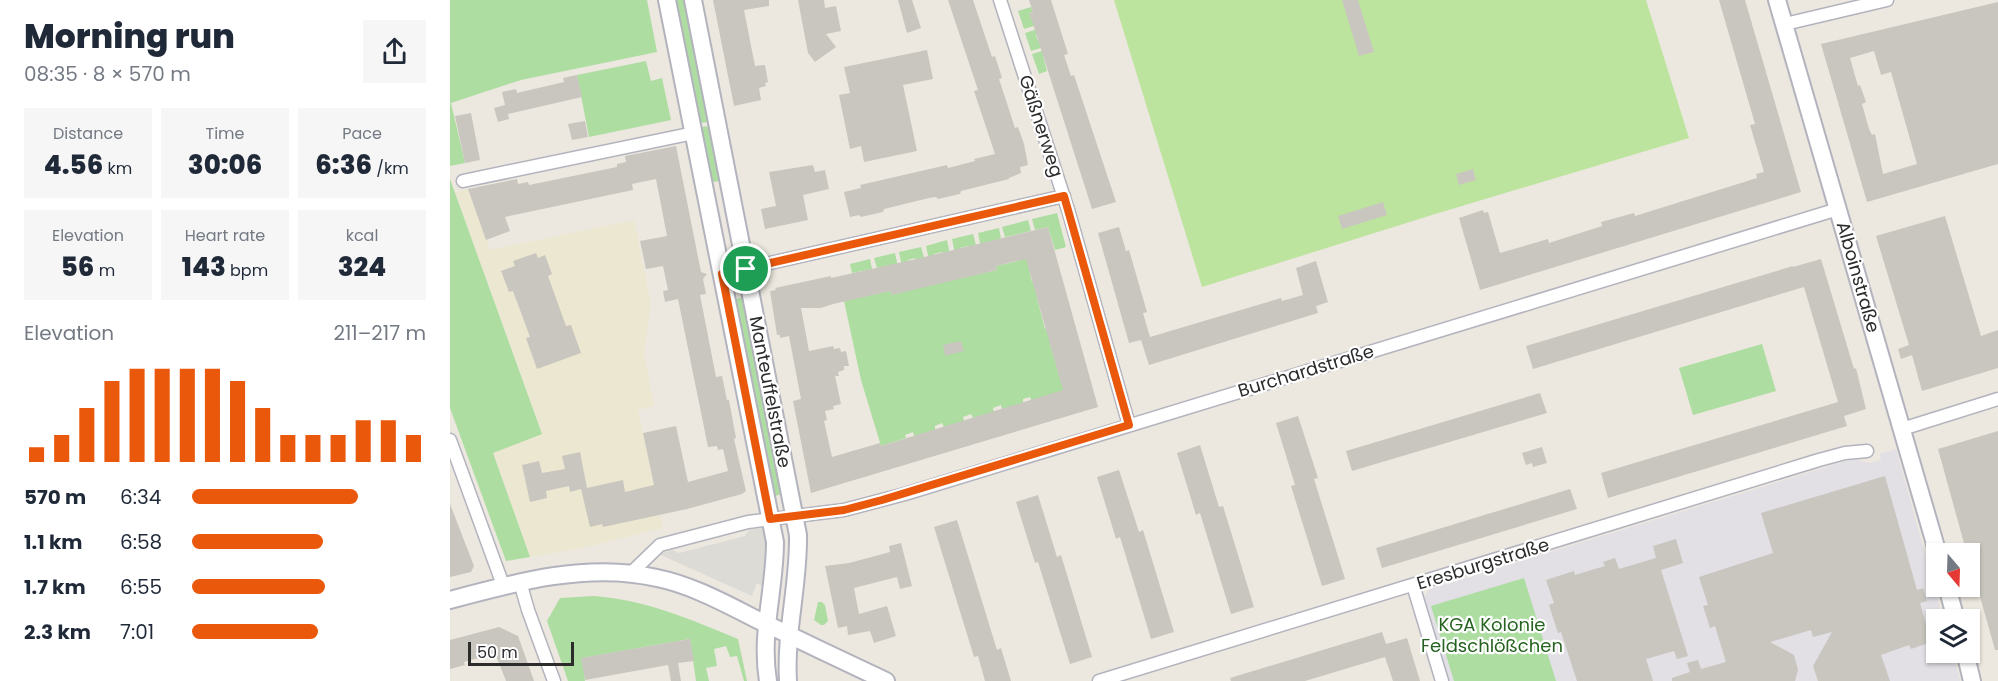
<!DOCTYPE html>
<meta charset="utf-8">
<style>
body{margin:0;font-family:Poppins,sans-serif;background:#f6f6f7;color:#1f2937;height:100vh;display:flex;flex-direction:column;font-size:22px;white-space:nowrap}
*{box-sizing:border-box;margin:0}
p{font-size:20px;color:#747a83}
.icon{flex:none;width:33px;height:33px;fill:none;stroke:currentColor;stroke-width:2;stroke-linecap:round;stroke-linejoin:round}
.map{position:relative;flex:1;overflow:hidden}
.side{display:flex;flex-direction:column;background:#fff;width:450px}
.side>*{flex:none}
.needle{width:39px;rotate:161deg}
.fabs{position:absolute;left:1476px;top:543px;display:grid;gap:12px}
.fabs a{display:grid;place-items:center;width:54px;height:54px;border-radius:0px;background:#fff;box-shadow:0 2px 4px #0004;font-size:30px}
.scale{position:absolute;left:18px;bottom:15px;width:106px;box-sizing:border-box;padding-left:6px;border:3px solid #2c2c2c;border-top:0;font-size:16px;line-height:21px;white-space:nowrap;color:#2c2c2c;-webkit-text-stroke:4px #fff;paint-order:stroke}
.pin{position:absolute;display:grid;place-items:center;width:51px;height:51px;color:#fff;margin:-26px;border:3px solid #fff;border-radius:50%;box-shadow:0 2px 6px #0007}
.round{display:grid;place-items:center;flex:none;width:63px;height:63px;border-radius:0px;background:#f6f6f7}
.overview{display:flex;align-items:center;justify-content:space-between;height:102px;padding:0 24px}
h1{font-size:33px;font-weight:800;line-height:45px}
.metrics{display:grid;grid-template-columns:repeat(3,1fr);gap:9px;height:102px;padding:6px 24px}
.metrics div{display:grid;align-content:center;border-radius:0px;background:#f6f6f7;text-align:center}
.metrics b{font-size:26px;font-weight:800}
.metrics small{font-size:16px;font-weight:400}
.metrics p{font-size:16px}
.chart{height:168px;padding:12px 24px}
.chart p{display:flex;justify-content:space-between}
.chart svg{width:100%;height:108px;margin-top:6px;stroke:#ea580c;stroke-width:6}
ul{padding:0 24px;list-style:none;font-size:20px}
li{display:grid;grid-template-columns:96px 72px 1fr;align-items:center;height:45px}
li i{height:15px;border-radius:8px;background:#ea580c}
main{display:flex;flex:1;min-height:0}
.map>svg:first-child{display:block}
</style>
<main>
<section class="side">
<div class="overview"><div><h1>Morning run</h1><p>08:35 · 8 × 570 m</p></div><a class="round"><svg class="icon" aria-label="share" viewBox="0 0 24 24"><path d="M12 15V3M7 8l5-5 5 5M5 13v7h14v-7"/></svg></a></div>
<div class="metrics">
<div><p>Distance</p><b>4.56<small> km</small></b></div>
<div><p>Time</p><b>30:06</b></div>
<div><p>Pace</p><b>6:36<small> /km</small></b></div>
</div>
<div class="metrics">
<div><p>Elevation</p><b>56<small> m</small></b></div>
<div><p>Heart rate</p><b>143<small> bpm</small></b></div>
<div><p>kcal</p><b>324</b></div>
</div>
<div class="chart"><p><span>Elevation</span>211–217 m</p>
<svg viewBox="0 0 160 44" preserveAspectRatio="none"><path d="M5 44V38M15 44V33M25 44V22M35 44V11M45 44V6M55 44V6M65 44V6M75 44V6M85 44V11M95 44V22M105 44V33M115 44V33M125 44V33M135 44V27M145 44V27M155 44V33"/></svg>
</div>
<ul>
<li><b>570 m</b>6:34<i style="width:71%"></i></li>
<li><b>1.1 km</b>6:58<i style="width:56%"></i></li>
<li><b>1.7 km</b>6:55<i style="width:57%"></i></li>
<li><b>2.3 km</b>7:01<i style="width:54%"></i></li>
</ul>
</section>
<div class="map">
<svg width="1548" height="681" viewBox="0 0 1548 681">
<rect width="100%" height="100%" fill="#ece8df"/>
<!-- industrial -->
<path fill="#e2dfe5" d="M1446,449L1493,619L1486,620V652L1503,653L1510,681H998L974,598L980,589L1403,459L1419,463L1431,460L1430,454Z"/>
<!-- education -->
<path fill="#ece7d1" d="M18,189L40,250L184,220L201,305L194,353L204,406L188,410L213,528L133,548L80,557L43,452L92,433L5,192Z"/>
<!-- green -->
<path fill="#addda1" d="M0,0H197L207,52L71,80L1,103L15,163L0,166Z
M226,0H234L258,122L251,123Z
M581,7L583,12L579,13L582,20L587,25L574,29L568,11Z
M588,29L586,35L588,41H592L594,47L581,51L575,33Z
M595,50L596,55L593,56L597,71L589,74L582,54Z
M196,61L201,81L212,78L221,120L139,137L127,75Z
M259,126L270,181L262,182L251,127Z
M0,179L92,434L43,453L80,557L56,561L0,408Z
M607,213L616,247L605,250L598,227L585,230L582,219Z
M578,220L581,231L555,237L552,227Z
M549,228L551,238L531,248L528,233Z
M523,234L527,249L519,250L518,246L510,248L511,252L505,254L502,239Z
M497,240L500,255L493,256L492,252L484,254L485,258L479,260L476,246Z
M471,247L475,261L467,262L465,258L458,260L459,264L452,266L449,252Z
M445,253L448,267L439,265L427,268L424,258Z
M582,254L580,274L582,282L586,281L591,296L587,298L595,329L599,328L604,343L600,344L609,375L621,392L581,400L580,397L573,399V403L552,409L551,405L543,408L544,412L523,418L521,414L513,417L514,421L494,427L492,423L485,426V430L464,436L463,432L455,435L456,438L431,446L411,380L394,301L440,291L442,294L547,270L546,266L568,261Z
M420,259L422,269L402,273L400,264Z
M293,297L332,494L325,496L286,299Z
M1312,344L1326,391L1243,415L1229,368Z
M1074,578L1106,681H1004L981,606Z
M144,596C196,600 240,619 288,639L297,681H294L287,656L280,657L276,646L264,649L267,666L256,668L259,681H246L240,639L132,658L135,681H118L97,621L110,598Z
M368,602H372L375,605L378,621L374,625H371L364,620Z"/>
<!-- pitch -->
<path fill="#bde49e" d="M664,0H1196L1239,138L982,215L752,287Z"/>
<!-- plaza -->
<path fill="#dddbd6" d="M311,528L314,530L315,541V573L312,586L307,583L302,596L211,555L212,553L223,550L229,553L295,536L299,530Z"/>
<!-- building -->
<path fill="#c8c6be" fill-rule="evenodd" d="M263,0H319V6L294,10L305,66L315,65L318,82L315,83L316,86L309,88L311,100L284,106Z
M348,0H374L375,8L386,6L391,31L376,34L386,47L365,62L358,53Z
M448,0H462L471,28L457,33Z
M498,0H523L542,57L545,56L552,78L549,79L565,128L568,127L574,144L578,165L570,167L571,173L559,178V179L511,191L510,194L488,199L486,197L479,198L434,209L433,212L411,217L409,215L400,217L394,192L411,188L410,185L497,165L498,168L525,161L524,159L545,154L524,91L528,90Z
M579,0H601L618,54L614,55L621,76L624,75L666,202L642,209L583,24L579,13L583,12Z
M892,0H908L924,52L909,56Z
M1269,0H1295L1351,192L1030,290L1009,218L1033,210L1034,213L1038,212L1050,253L1098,239L1099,243L1152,226L1151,222L1184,213L1185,216L1307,178L1306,174L1314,172L1300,125L1305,124Z
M1548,2V164L1417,202L1371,44ZM1424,51L1431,75L1441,72L1467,164L1433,174L1425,134L1422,135L1419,129L1412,104L1416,102L1410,85L1408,86L1400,58Z
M477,50L483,79L453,85L467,151L414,162L411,146L400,149L389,95L400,93L394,67Z
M127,75L132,97L58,114L59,119L48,122L44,108L55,105L52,92L66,89L67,93L114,82L113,78Z
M21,113L30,160L15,163L5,116Z
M135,121L138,137L122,140L118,124Z
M226,146L251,272L257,274L253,279L256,294L250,295L266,377L272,376L277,400H279L286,438L284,439L296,491L292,494L237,509L153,527L152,524L140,527L131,489L120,492L119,486L96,491L97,498L80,502L72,465L89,461L92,473L115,469L112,456L130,452L137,488L173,480L175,492L204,485L193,433L226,426L238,482L278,471L273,449L268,450L267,446L258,447L228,299L215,302L213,291L218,290L213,266L196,269L190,241L217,236L206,179L182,184L183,190L55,217L60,231L36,240L18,189L67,179L68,184L78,182L79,185L167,167V164L176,162L175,156Z
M363,165L365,172L375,170L379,189L353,195L358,220L315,229L311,209L326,206L319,172Z
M1023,169L1026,180L1009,185L1006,174Z
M933,202L937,215L892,229L888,216Z
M1495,216L1531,336L1548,330V368L1472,391L1462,355L1451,359L1448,349L1459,345L1426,236Z
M598,227L648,407L361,493L343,401L351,399L339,336L330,338V335H327L320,291L326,290L325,288L381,276V278L466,259ZM576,259L613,390L431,446L430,443L382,457L374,421L377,420L375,411L384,409L383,406L391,404L385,376H389L388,372L394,370V366H399L396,351L391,352L390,348L384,349L383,346L359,351L351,308H371L383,304L440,291L442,295L547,270L546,266Z
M669,227L676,251L679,250L697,312L693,313L700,337L831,298L832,301L853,295L846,268L866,261L878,302L866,306L868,313L699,365L691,340L679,343L648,233Z
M86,253L88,258L95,255L102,274L98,276L116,326L121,325L131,353L87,369L76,338L80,337L63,291L59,292L51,271L65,266L63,261Z
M1371,259L1404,369L1406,368L1416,409L1394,416L1397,426L1158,498L1151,473L1388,402L1354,287L1083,369L1076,346L1343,266V267Z
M511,341L514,351L495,356L493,345Z
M1090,393L1097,413L902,471L896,451Z
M848,416L868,478L864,479L895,579L872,586L841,486L845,485L826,423Z
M1548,431V650H1545L1520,561V554H1517L1488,449Z
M750,445L769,507L773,506L804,607L781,614L750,513L746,515L727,453Z
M1092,447L1097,463L1083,467L1082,463L1076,465L1072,453Z
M669,470L689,532L693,530L724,632L701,639L670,537L666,539L647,477Z
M1435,476L1467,590L1473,588L1477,601L1470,603L1481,642L1461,649L1459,645L1431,655L1440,681H1368L1363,666L1382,632L1363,637L1361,630L1320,642L1344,655L1348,670L1345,681H1222V678L1240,672L1237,663L1248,660L1251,669L1276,662L1265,626L1260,628L1253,606L1258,605L1249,577L1323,553L1311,513Z
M1120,489L1127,509L932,568L926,548Z
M588,495L607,557L611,555L642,657L620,664L588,562L585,563L566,502Z
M0,504L24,566L21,572L0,577Z
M507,520L547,650L551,648L561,681H535L528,656L524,657L484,527Z
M1226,539L1233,563L1211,570L1238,656L1227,659L1224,651L1196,659L1203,681H1127L1111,632L1108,633L1099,605L1104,603L1096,580L1124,571L1125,575L1155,566L1153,562L1165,558L1169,569L1206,558L1203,546Z
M451,543L462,586L450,589L447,577L404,588L409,614L437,606L446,636L424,643L420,631L398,635L397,626L388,628L375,566L399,563L440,552L439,546Z
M49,627L68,636L84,681H56L45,653L14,662L15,665L0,669V640Z
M932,632L936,644L957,638L970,681H943L935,657L855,681H781L780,678Z
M240,639L244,661L228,663L231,681H221L218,665L135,680L131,658Z"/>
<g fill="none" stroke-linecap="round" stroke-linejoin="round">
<!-- street casing -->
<g stroke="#b3b3be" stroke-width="15">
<path id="street" d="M550,0L619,213L679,425
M1335,24L1437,0
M13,181L244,133
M272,274L614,196
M1452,429L1548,399
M0,440L53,585
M180,574L210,545L298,522L394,510L455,494L1388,209
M70,582L78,610L104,681
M963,585L992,681
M649,681L1369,460L1395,453L1417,451"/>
</g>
<!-- secondary casing -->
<g stroke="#b3b3be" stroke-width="20">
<path id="secondary" d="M217,0L325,542C325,589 310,634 318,681
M243,0L348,535C349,584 335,632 338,681
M1327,0L1488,554
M1497,586L1506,620
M0,600C66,582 139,562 207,578C242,585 276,604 308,620C351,641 393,661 436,681
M1515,652L1522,681"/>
</g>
<!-- street -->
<use href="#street" stroke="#fff" stroke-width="12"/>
<!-- secondary -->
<use href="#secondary" stroke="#fff" stroke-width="16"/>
</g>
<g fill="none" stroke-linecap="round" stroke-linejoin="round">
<!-- route casing -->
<g stroke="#fff" stroke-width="12">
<path id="route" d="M614,196L679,425L432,500L394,510L320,519L272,274Z"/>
</g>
<!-- route -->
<use href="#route" stroke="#ea580c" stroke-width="8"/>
</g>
<g text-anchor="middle" stroke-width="4.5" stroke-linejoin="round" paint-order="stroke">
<!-- street labels -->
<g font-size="18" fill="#2c2c2c" stroke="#fff">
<text transform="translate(591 126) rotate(72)" y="6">Gäßnerweg</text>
<text transform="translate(1408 277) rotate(74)" y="6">Alboinstraße</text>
<text transform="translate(856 371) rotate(-17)" y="6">Burchardstraße</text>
<text transform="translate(320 392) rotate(79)" y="6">Manteuffelstraße</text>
<text transform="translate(1033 564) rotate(-17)" y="6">Eresburgstraße</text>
</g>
<!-- park labels -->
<g font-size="18" fill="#266321" stroke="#fff">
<text x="1042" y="631">KGA Kolonie<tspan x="1042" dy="21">Feldschlößchen</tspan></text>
</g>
</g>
</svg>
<div class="fabs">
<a><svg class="needle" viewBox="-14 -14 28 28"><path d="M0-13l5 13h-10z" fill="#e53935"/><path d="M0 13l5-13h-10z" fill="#747a83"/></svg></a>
<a><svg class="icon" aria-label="layers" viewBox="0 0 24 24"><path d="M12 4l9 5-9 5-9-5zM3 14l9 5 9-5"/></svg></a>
</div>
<div class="scale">50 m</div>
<div class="pin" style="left:296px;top:269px;background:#1e9e55"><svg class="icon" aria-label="arrive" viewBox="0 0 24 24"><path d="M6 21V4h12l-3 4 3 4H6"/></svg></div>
</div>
</main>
